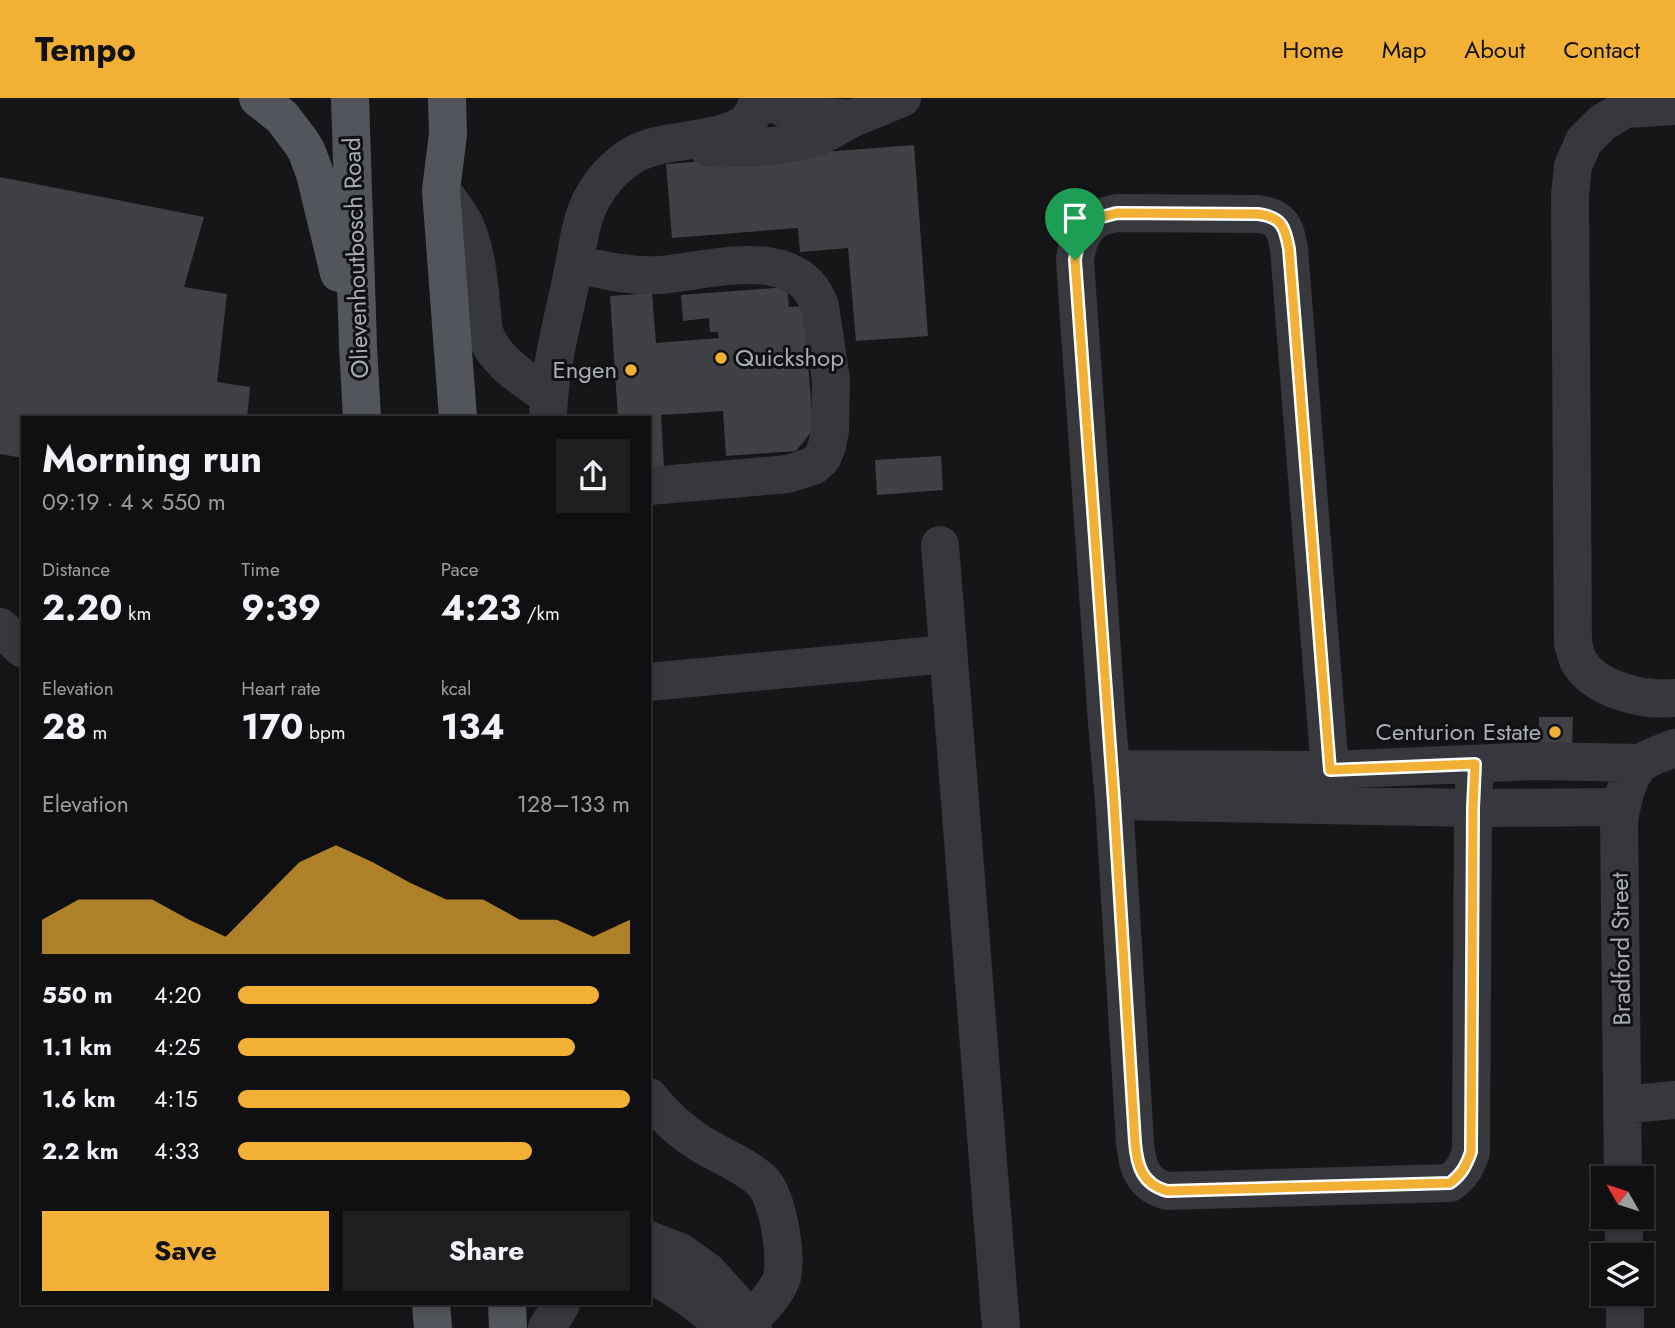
<!DOCTYPE html>
<meta charset="utf-8">
<style>
body{margin:0;font-family:Jost,sans-serif;background:#1e1e20;color:#f1f3f6;height:100vh;display:flex;flex-direction:column;font-size:26px;white-space:nowrap}
*{box-sizing:border-box;margin:0}
p{font-size:23px;color:#9c9d9f}
.icon{flex:none;width:38px;height:38px;fill:none;stroke:currentColor;stroke-width:2;stroke-linecap:round;stroke-linejoin:round}
.map{position:relative;flex:1;overflow:hidden}
.sheet{position:absolute;left:21px;top:318px;width:630px;height:889px;display:flex;flex-direction:column;background:#101012;border-radius:0px;box-shadow:0 4px 10px #0003,0 0 0 2px #303032}
.sheet>*{flex:none}
.needle{width:46px;rotate:309deg}
.tools{position:absolute;left:1591px;top:1068px;display:grid;gap:14px}
.tools a{display:grid;place-items:center;width:63px;height:63px;border-radius:0px;background:#101012;box-shadow:0 4px 10px #0003,0 0 0 2px #303032;font-size:35px}
.pin{position:absolute;display:grid;place-items:center;width:60px;height:60px;color:#fff;margin:-72px -30px;border-radius:50% 50% 50% 0;rotate:-45deg;box-shadow:0 0 7px #0007}
.pin .icon{rotate:45deg}
.round{display:grid;place-items:center;flex:none;width:74px;height:74px;border-radius:0px;background:#1e1e20}
.summary{display:flex;align-items:center;justify-content:space-between;height:119px;padding:0 21px}
h1{font-size:38px;font-weight:700;line-height:52px}
.stats{display:grid;grid-template-columns:repeat(3,1fr);gap:10px;height:119px;padding:7px 21px}
.stats div{display:grid;align-content:center}
.stats b{font-size:35px;font-weight:700}
.stats small{font-size:19px;font-weight:400}
.stats p{font-size:19px}
.chart{height:196px;padding:14px 21px}
.chart p{display:flex;justify-content:space-between}
.chart svg{width:100%;height:126px;margin-top:7px;fill:#f2b134;opacity:.7}
.button{display:flex;gap:14px;margin-top:auto;padding:14px 21px}
.button a{flex:1;height:80px;border-radius:0px;background:#f2b134;color:#111;font-size:28px;font-weight:700;line-height:80px;text-align:center}
.button a+a{background:#1e1e20;color:#f1f3f6}
ul{padding:0 21px;list-style:none;font-size:23px}
li{display:grid;grid-template-columns:112px 84px 1fr;align-items:center;height:52px}
li i{height:18px;border-radius:9px;background:#f2b134}
header{display:flex;align-items:center;gap:42px;box-sizing:border-box;height:98px;padding:0 35px;background:#f2b134;color:#111}
header strong{font-size:33px}
nav{display:flex;gap:38px;margin-inline-start:auto;font-size:24px}
.map>svg:first-child{display:block}
</style>
<header>
<strong>Tempo</strong>
<nav><a>Home</a><a>Map</a><a>About</a><a>Contact</a></nav>
</header>
<div class="map">
<svg width="1675" height="1230" viewBox="0 0 1675 1230">
<rect width="100%" height="100%" fill="#161618"/>
<!-- building -->
<path fill="#404145" d="M914,47L928,238L856,243L848,150L800,154L798,130L672,140L666,66Z
M0,79L204,119L184,189L227,196L217,284L250,289L247,320H23V360L0,356Z
M787,189L789,209L804,208L813,332L796,353L726,358L723,313L661,317L664,370L649,371V320H618L610,198L652,195L656,245L719,240L718,234H710L709,220L683,223L681,197Z
M941,358L943,392L877,397L875,362Z
M1539,619H1573L1572,648H1538Z"/>
<g fill="none" stroke-linecap="round" stroke-linejoin="round">
<!-- minor -->
<path stroke="#37383d" stroke-width="38" d="M768,0L777,7L784,10L807,17L851,21L902,0
M1675,8L1625,11L1602,25L1584,43L1573,68L1570,98L1573,546C1575,551 1576,557 1578,562C1594,592 1644,603 1675,600
M708,50C743,51 783,50 816,39C828,35 840,27 851,21
M441,92C449,103 458,113 464,125C479,156 480,200 484,234C496,265 522,279 548,298
M575,166C603,172 631,179 660,177C710,173 797,144 820,208L831,282L830,332L827,348L822,360L813,368L788,376L649,388
M548,320C549,271 563,222 573,173C578,151 578,133 587,111C594,95 605,79 618,68C630,57 645,50 661,47C683,42 725,40 743,27C752,21 756,10 759,0
M940,447L1001,1230
M0,529L23,551
M649,584L947,556
M1112,671L1330,672L1536,663L1641,665
M1114,703L1473,710L1621,709
M1330,707V672L1289,151C1285,129 1282,119 1258,116L1117,115C1110,117 1101,118 1095,122C1081,131 1077,147 1075,162L1107,625L1114,703L1135,1044C1137,1068 1142,1086 1167,1093L1450,1085C1462,1076 1466,1068 1471,1054L1473,710L1475,666
M649,999C663,1017 682,1034 701,1046C719,1057 746,1068 761,1082C778,1097 787,1157 782,1179C776,1198 756,1215 743,1230
M1622,1007L1675,1002
M1623,1080L1619,723C1622,704 1627,675 1644,663C1654,657 1665,654 1675,650
M1624,1118V1157
M649,1142L680,1154L708,1174L751,1222L753,1230
M649,1177C679,1189 703,1210 727,1230
M1625,1195V1230
M547,1230L561,1206"/>
<!-- major -->
<path stroke="#53555c" stroke-width="38" d="M258,0L282,19L301,44L307,54L315,76L339,175
M350,0L358,248L362,320
M447,0L448,36L441,92L458,320
M431,1206L433,1230
M507,1206L508,1230"/>
</g>
<g fill="none" stroke-linecap="round" stroke-linejoin="round">
<!-- route casing -->
<g stroke="#fff" stroke-width="14">
<path id="route" d="M1117,115L1258,116C1282,119 1285,129 1289,151L1330,672L1475,666L1473,710L1471,1054C1466,1068 1462,1076 1450,1085L1167,1093C1142,1086 1137,1068 1135,1044L1114,704L1075,162C1077,147 1081,130 1095,122C1101,118 1110,117 1117,115Z"/>
</g>
<!-- route -->
<use href="#route" stroke="#f2b134" stroke-width="9"/>
</g>
<!-- markers -->
<g fill="#f2b134" stroke="#111113" stroke-width="2.5">
<circle cx="721" cy="260" r="7"/>
<circle cx="631" cy="272" r="7"/>
<circle cx="1555" cy="634" r="7"/>
</g>
<g text-anchor="middle" stroke-width="6" stroke-linejoin="round" paint-order="stroke">
<!-- street labels -->
<g font-size="24" fill="#a8adb8" stroke="#111113">
<text transform="translate(356 160) rotate(-92)" y="8">Olievenhoutbosch Road</text>
<text transform="translate(1621 851) rotate(-91)" y="8">Bradford Street</text>
</g>
<!-- poi labels -->
<g font-size="24" fill="#a8adb8" stroke="#111113" text-anchor="end">
<text x="735" y="268" text-anchor="start">Quickshop</text>
<text x="617" y="280">Engen</text>
<text x="1541" y="642">Centurion Estate</text>
</g>
</g>
</svg>
<div class="tools">
<a><svg class="needle" viewBox="-14 -14 28 28"><path d="M0-13l5 13h-10z" fill="#e53935"/><path d="M0 13l5-13h-10z" fill="#9c9d9f"/></svg></a>
<a><svg class="icon" aria-label="layers" viewBox="0 0 24 24"><path d="M12 4l9 5-9 5-9-5zM3 14l9 5 9-5"/></svg></a>
</div>
<div class="pin" style="left:1075px;top:162px;background:#1e9e55"><svg class="icon" aria-label="arrive" viewBox="0 0 24 24"><path d="M6 21V4h12l-3 4 3 4H6"/></svg></div>
<section class="sheet">
<div class="summary"><div><h1>Morning run</h1><p>09:19 · 4 × 550 m</p></div><a class="round"><svg class="icon" aria-label="share" viewBox="0 0 24 24"><path d="M12 15V3M7 8l5-5 5 5M5 13v7h14v-7"/></svg></a></div>
<div class="stats">
<div><p>Distance</p><b>2.20<small> km</small></b></div>
<div><p>Time</p><b>9:39</b></div>
<div><p>Pace</p><b>4:23<small> /km</small></b></div>
</div>
<div class="stats">
<div><p>Elevation</p><b>28<small> m</small></b></div>
<div><p>Heart rate</p><b>170<small> bpm</small></b></div>
<div><p>kcal</p><b>134</b></div>
</div>
<div class="chart"><p><span>Elevation</span>128–133 m</p>
<svg viewBox="0 0 160 44" preserveAspectRatio="none"><path d="M0 44V32L10 25L20 25L30 25L40 32L50 38L60 25L70 12L80 6L90 12L100 19L110 25L120 25L130 32L140 32L150 38L160 32V44z"/></svg>
</div>
<ul>
<li><b>550 m</b>4:20<i style="width:92%"></i></li>
<li><b>1.1 km</b>4:25<i style="width:86%"></i></li>
<li><b>1.6 km</b>4:15<i style="width:100%"></i></li>
<li><b>2.2 km</b>4:33<i style="width:75%"></i></li>
</ul>
<div class="button"><a>Save</a><a>Share</a></div>
</section>
</div>
